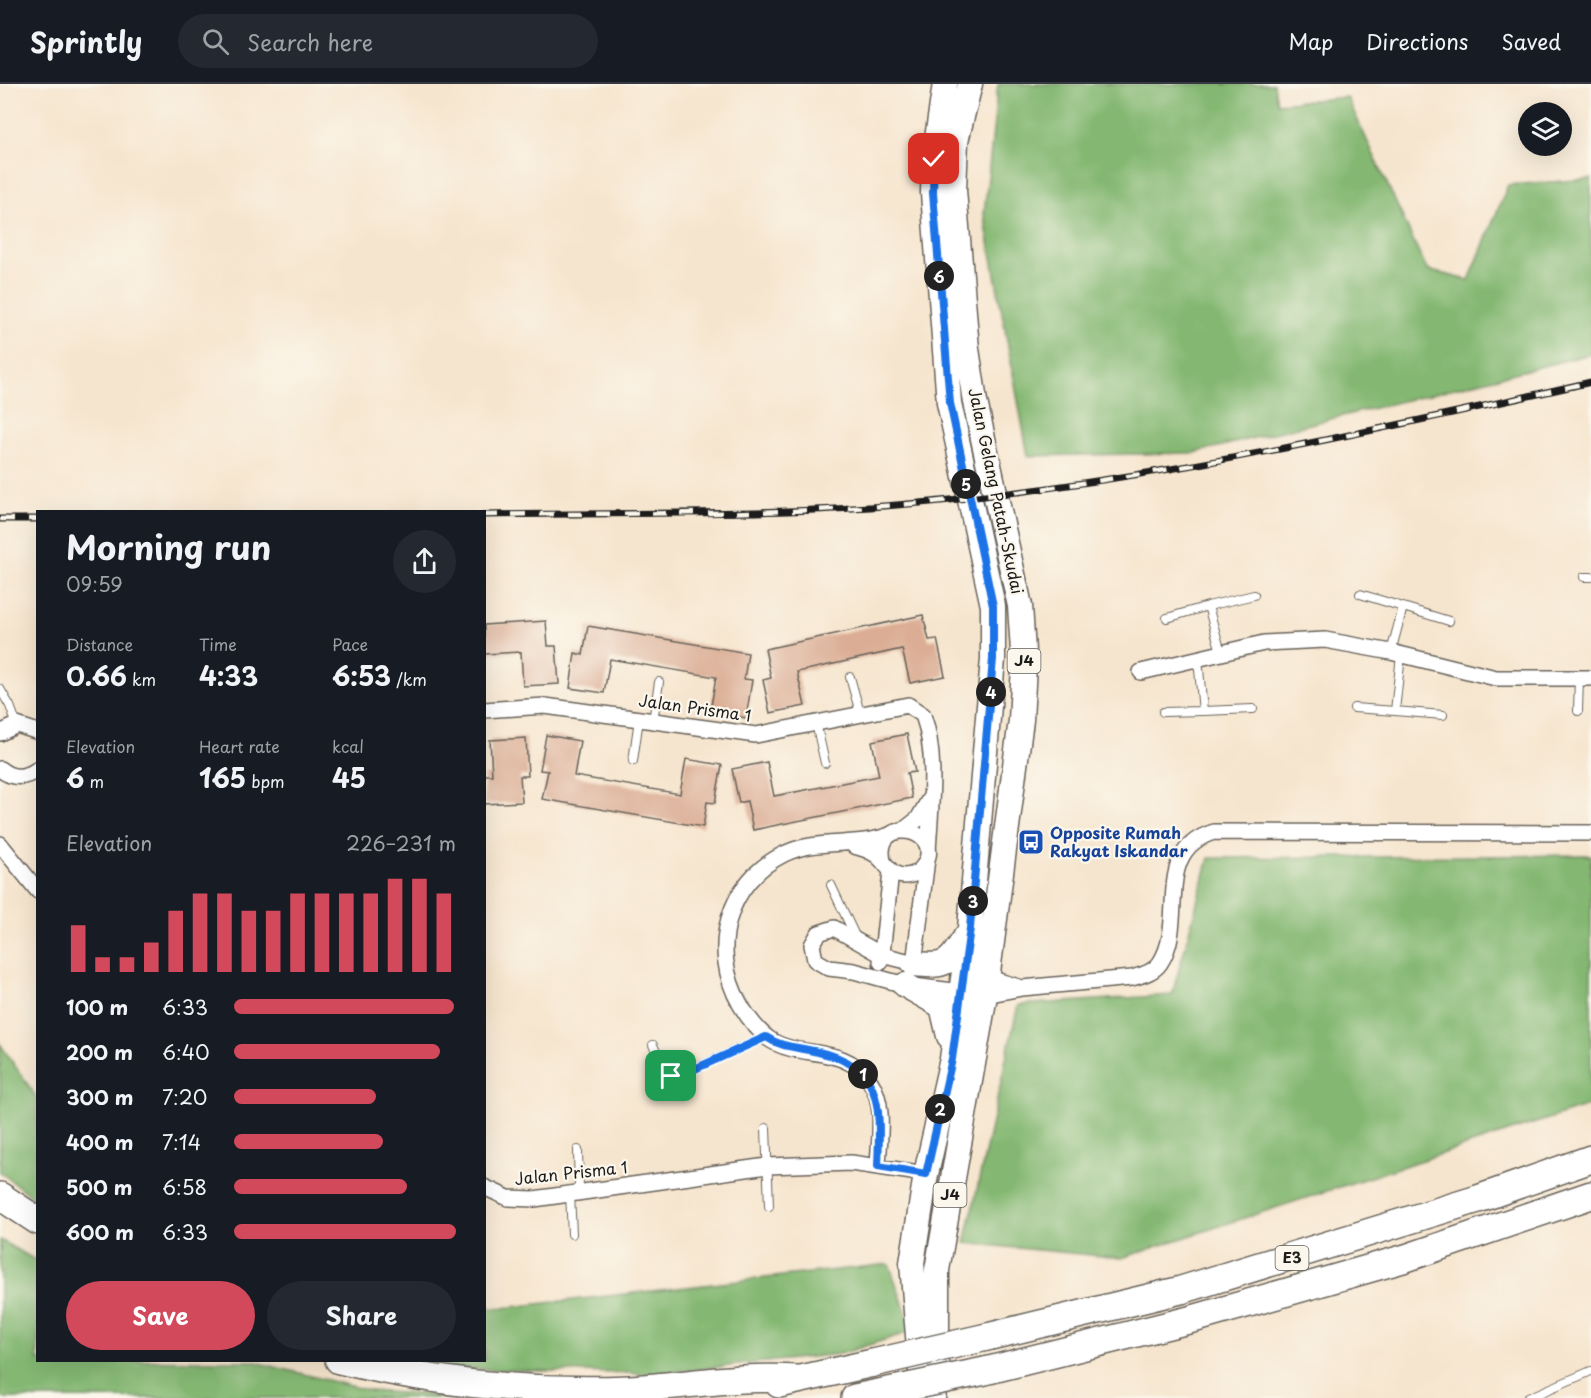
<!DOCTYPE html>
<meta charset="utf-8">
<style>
body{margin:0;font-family:"Playpen Sans",sans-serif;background:#242831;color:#f1f3f6;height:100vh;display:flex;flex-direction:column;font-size:22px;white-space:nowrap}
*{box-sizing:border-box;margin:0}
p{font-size:20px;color:#9ea1a6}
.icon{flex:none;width:33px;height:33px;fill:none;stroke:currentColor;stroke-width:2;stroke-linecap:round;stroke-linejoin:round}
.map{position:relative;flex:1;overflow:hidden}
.details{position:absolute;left:36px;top:426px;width:450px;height:852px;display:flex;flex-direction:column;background:#171b24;border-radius:0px;box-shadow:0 6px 24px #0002}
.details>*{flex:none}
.fabs{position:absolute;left:1518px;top:18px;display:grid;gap:12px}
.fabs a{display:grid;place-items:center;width:54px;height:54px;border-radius:50%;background:#171b24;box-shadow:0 6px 24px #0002;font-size:30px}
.pin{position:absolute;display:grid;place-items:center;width:51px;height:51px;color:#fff;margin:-26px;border-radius:12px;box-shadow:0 3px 9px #0006}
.km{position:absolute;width:30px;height:30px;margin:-15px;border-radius:50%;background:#222;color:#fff;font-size:16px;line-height:30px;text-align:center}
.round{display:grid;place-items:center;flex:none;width:63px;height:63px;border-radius:32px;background:#242831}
.headline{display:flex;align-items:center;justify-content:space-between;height:102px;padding:0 30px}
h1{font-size:33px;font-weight:700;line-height:45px}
.stats{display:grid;grid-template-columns:repeat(3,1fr);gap:9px;height:102px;padding:6px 30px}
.stats div{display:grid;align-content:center}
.stats b{font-size:26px;font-weight:700}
.stats small{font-size:16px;font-weight:400}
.stats p{font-size:16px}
.chart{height:168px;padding:12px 30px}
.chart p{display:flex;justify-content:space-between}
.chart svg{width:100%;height:108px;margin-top:6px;stroke:#d1495b;stroke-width:6}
.cta{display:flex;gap:12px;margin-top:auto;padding:12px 30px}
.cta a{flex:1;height:69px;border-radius:36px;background:#d1495b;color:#fff;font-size:24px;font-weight:700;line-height:69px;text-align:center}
.cta a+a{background:#242831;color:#f1f3f6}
ul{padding:0 30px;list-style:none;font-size:20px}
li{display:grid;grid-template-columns:96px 72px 1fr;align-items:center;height:45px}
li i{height:15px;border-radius:8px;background:#d1495b}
header{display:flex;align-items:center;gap:36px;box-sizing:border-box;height:84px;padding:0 30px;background:#171b24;border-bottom:2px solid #363941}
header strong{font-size:28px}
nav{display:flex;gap:33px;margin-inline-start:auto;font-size:21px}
.search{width:420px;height:54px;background:#242831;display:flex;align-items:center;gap:15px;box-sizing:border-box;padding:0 21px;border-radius:33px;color:#9ea1a6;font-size:22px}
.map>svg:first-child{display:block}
</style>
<header>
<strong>Sprintly</strong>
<div class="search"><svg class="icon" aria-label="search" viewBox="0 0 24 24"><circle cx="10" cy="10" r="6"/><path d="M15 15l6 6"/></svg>Search here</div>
<nav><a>Map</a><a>Directions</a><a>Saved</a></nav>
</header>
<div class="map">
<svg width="1591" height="1314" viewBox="0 0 1591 1314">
<rect width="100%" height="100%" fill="#fbf7ec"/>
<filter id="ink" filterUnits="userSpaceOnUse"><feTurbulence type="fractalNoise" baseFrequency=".0167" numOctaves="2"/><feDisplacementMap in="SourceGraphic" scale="12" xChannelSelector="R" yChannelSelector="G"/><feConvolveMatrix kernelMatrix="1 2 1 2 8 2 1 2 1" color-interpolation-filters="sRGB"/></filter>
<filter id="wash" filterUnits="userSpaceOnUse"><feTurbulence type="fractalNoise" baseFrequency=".008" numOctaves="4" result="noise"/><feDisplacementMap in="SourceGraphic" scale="24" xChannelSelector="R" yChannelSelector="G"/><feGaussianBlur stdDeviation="1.35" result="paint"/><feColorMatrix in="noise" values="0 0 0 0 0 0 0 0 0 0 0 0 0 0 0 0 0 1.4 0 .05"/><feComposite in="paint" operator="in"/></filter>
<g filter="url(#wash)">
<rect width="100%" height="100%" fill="#f6e5ce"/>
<!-- forest -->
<path fill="#84b872" stroke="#506a47" stroke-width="1.5" d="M998,0H1274L1277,19L1347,13L1427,186L1469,196L1508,101L1591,95V270L1194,369L1028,372L984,130Z
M1591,771V1021L1122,1174L965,1159L1018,921L1172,911L1209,774Z
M0,960L37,1014V1117L0,1088Z
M0,1156L37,1177L38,1276L252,1277L371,1307L481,1314H0Z
M889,1180L913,1247L840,1270L654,1290L433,1284L409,1277L484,1276L485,1221L493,1225Z"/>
<g id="blocks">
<!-- building -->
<path fill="#dbad94" d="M923,531L929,556L937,555L945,592L910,599L902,565L797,588L805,622L770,629L763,596L771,594L765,565Z
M546,537L548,562H556L559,600L523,602L521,568L484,570V541Z
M588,542L748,569L744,595L752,596L746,634L710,628L716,593L610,575L604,609L570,604L575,569L583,571Z
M907,650L915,688L907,689L912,714L753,746L747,717L739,719L732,685L767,678L774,712L879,692L872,657Z
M546,651L580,657L574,692L680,710L686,675L722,681L715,719L707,718L703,743L542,715L548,687L540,686Z
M526,654L528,692H520L522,718L484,720V691H492L490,656Z"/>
</g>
</g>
<g filter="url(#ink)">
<use href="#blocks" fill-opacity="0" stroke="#68625a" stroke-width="1.5"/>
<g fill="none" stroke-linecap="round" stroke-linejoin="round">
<!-- service casing -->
<g stroke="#68625a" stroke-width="10">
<path id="service" d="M1584,493H1591
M1360,510L1403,523
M1167,534L1208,522
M1221,568L1208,522L1254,511
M1391,568L1403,523L1449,537
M1198,575L1203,627L1253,625
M850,593L860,629
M0,605L10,622L17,641
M1354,624L1395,627L1401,571
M1395,627L1443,631
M1578,627L1579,594
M1163,628L1203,627
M653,637L659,598
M816,639L825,679
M633,677L639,635
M831,801L856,854
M653,961L665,987L675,993L766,953
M766,1044L769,1122
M578,1066L579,1108
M570,1110L572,1150
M1528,1314L1591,1287"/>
</g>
<!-- minor casing -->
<g stroke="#68625a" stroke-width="18">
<path id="minor" d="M1141,588L1264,559L1325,556L1391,568L1496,594H1591
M484,626L545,622L756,651L908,621L923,631C938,673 930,725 928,768
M0,649L17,641L38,648
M0,685C12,695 25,695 38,685
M904,746L918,735L930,714
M0,760L38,807
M854,762C862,764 869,766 876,771C886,778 890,792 904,792C912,792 920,788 924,781C947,746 873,728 883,777
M881,878L891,788
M914,880L927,775
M923,881L882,871L834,844L819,849L812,861L815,876L829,884L854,887L905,901L985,911L1022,904L1132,894C1142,891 1154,888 1160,879C1188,837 1151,767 1214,748L1591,749
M979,891L1022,904
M878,1082C879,1056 886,1020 870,997C844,959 799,976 769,955C757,946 747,932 740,920C709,865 727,798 784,770C816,754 855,764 890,751
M484,1103L508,1114L534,1115L767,1082L851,1079L926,1090"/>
</g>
<!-- primary casing -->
<g stroke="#68625a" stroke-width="27">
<path id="primary" d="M914,880C947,883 949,880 966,852
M905,901L942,922L949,952
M921,1288L912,1179L926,1090L952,975L970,844L993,575V522L949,319L933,109L934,75L945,0
M933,1314L937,1287V1186L985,911L1021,636L1024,582L1020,522L975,318L967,265L954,106L956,57L970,0"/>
</g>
<!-- motorway casing -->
<g stroke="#68625a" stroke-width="30">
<path id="motorway" d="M0,1112L38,1137
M987,1253L1181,1206L1478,1115L1591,1075
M339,1276C434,1299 531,1309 629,1305C685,1302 741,1291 797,1295
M985,1287L1193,1235L1406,1174L1591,1111
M779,1300L873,1279
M855,1314L879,1309"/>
</g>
<!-- service -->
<use href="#service" stroke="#fff" stroke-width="8"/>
<!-- minor -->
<use href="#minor" stroke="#fff" stroke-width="15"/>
<!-- primary -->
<use href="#primary" stroke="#fff" stroke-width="24"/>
<!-- motorway -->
<use href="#motorway" stroke="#fff" stroke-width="27"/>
<!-- rail casing -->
<g stroke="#1c1c1c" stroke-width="7">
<path id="rail" d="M484,431C639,428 796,433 950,416C1167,393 1379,346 1591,298
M0,435H38"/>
</g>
<!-- rail -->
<use href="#rail" stroke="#fbf7ec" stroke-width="4.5" stroke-dasharray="14" stroke-linecap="butt"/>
<!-- motorway-bridge casing -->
<g stroke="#68625a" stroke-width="30" stroke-linecap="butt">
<path id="motorway-bridge" d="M873,1279L987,1253
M879,1309L985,1287"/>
</g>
<!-- motorway-bridge -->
<use href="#motorway-bridge" stroke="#fff" stroke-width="27"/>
</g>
</g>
<g fill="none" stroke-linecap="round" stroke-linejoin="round" filter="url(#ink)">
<!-- route casing -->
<g stroke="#fff" stroke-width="12">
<path id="route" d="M671,992H679L766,953C782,964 799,963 818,968C885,982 880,1025 878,1082L926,1090L952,975L970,844L993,575V522L950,319L933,109L934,75"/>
</g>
<!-- route -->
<use href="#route" stroke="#1a73e8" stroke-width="8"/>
</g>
<!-- icons -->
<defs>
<g id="bus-square" transform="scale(1.35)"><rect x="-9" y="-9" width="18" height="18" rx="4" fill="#1a4fb4" stroke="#fbf7ec"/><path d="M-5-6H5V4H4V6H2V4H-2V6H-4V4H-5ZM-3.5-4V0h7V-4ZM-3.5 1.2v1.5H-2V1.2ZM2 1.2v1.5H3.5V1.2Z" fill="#fff"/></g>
</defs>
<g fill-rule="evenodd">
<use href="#bus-square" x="1031" y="758"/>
</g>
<g text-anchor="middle" stroke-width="4.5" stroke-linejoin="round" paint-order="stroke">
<!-- shield labels -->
<g fill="#fbf7ec" stroke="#5f5e5a" stroke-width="1.5">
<rect x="1007.5" y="565" width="33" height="24" rx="4.5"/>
<rect x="933.5" y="1099" width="33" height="24" rx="4.5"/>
<rect x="1275.5" y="1162" width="33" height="24" rx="4.5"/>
</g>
<g font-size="15" font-weight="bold" fill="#1c1c1c">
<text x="1024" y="582">J4</text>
<text x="950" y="1116">J4</text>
<text x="1292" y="1179">E3</text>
</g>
<!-- street labels -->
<g font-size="16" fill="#1c1c1c" stroke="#fbf7ec">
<text transform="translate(996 407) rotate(78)" y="6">Jalan Gelang Patah-Skudai</text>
<text transform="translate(695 624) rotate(8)" y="6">Jalan Prisma 1</text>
<text transform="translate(571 1089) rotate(-6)" y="6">Jalan Prisma 1</text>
</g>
<!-- transit labels -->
<g font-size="16" font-weight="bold" fill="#164399" stroke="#fbf7ec" text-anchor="start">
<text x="1050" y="755">Opposite Rumah<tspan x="1050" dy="18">Rakyat Iskandar</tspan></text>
</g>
</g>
</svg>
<div class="fabs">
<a><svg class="icon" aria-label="layers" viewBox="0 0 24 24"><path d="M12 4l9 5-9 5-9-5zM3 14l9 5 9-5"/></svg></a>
</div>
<div class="pin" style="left:671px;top:992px;background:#1e9e55"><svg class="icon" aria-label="arrive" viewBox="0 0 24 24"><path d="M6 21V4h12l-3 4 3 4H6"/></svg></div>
<div class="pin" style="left:934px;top:75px;background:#d93025"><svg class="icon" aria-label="check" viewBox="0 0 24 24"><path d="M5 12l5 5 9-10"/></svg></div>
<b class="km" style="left:863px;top:990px">1</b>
<b class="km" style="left:940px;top:1025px">2</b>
<b class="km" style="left:973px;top:817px">3</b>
<b class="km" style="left:991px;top:608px">4</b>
<b class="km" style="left:966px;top:400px">5</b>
<b class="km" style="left:939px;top:192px">6</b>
<section class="details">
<div class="headline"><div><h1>Morning run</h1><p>09:59</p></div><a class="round"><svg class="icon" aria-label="share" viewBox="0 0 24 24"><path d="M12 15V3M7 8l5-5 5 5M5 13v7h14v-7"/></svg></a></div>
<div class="stats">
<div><p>Distance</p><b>0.66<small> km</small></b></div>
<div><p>Time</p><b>4:33</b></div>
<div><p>Pace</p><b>6:53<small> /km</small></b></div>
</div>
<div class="stats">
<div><p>Elevation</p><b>6<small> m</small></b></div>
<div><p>Heart rate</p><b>165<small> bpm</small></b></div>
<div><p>kcal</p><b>45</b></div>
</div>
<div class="chart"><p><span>Elevation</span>226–231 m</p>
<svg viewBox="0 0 160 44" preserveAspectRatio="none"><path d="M5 44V25M15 44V38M25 44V38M35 44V32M45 44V19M55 44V12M65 44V12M75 44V19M85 44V19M95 44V12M105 44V12M115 44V12M125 44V12M135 44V6M145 44V6M155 44V12"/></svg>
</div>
<ul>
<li><b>100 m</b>6:33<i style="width:99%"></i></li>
<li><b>200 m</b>6:40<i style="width:93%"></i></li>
<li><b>300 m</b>7:20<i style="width:64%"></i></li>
<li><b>400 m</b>7:14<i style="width:67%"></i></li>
<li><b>500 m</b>6:58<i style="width:78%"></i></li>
<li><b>600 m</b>6:33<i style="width:100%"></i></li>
</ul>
<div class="cta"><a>Save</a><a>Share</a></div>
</section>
</div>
